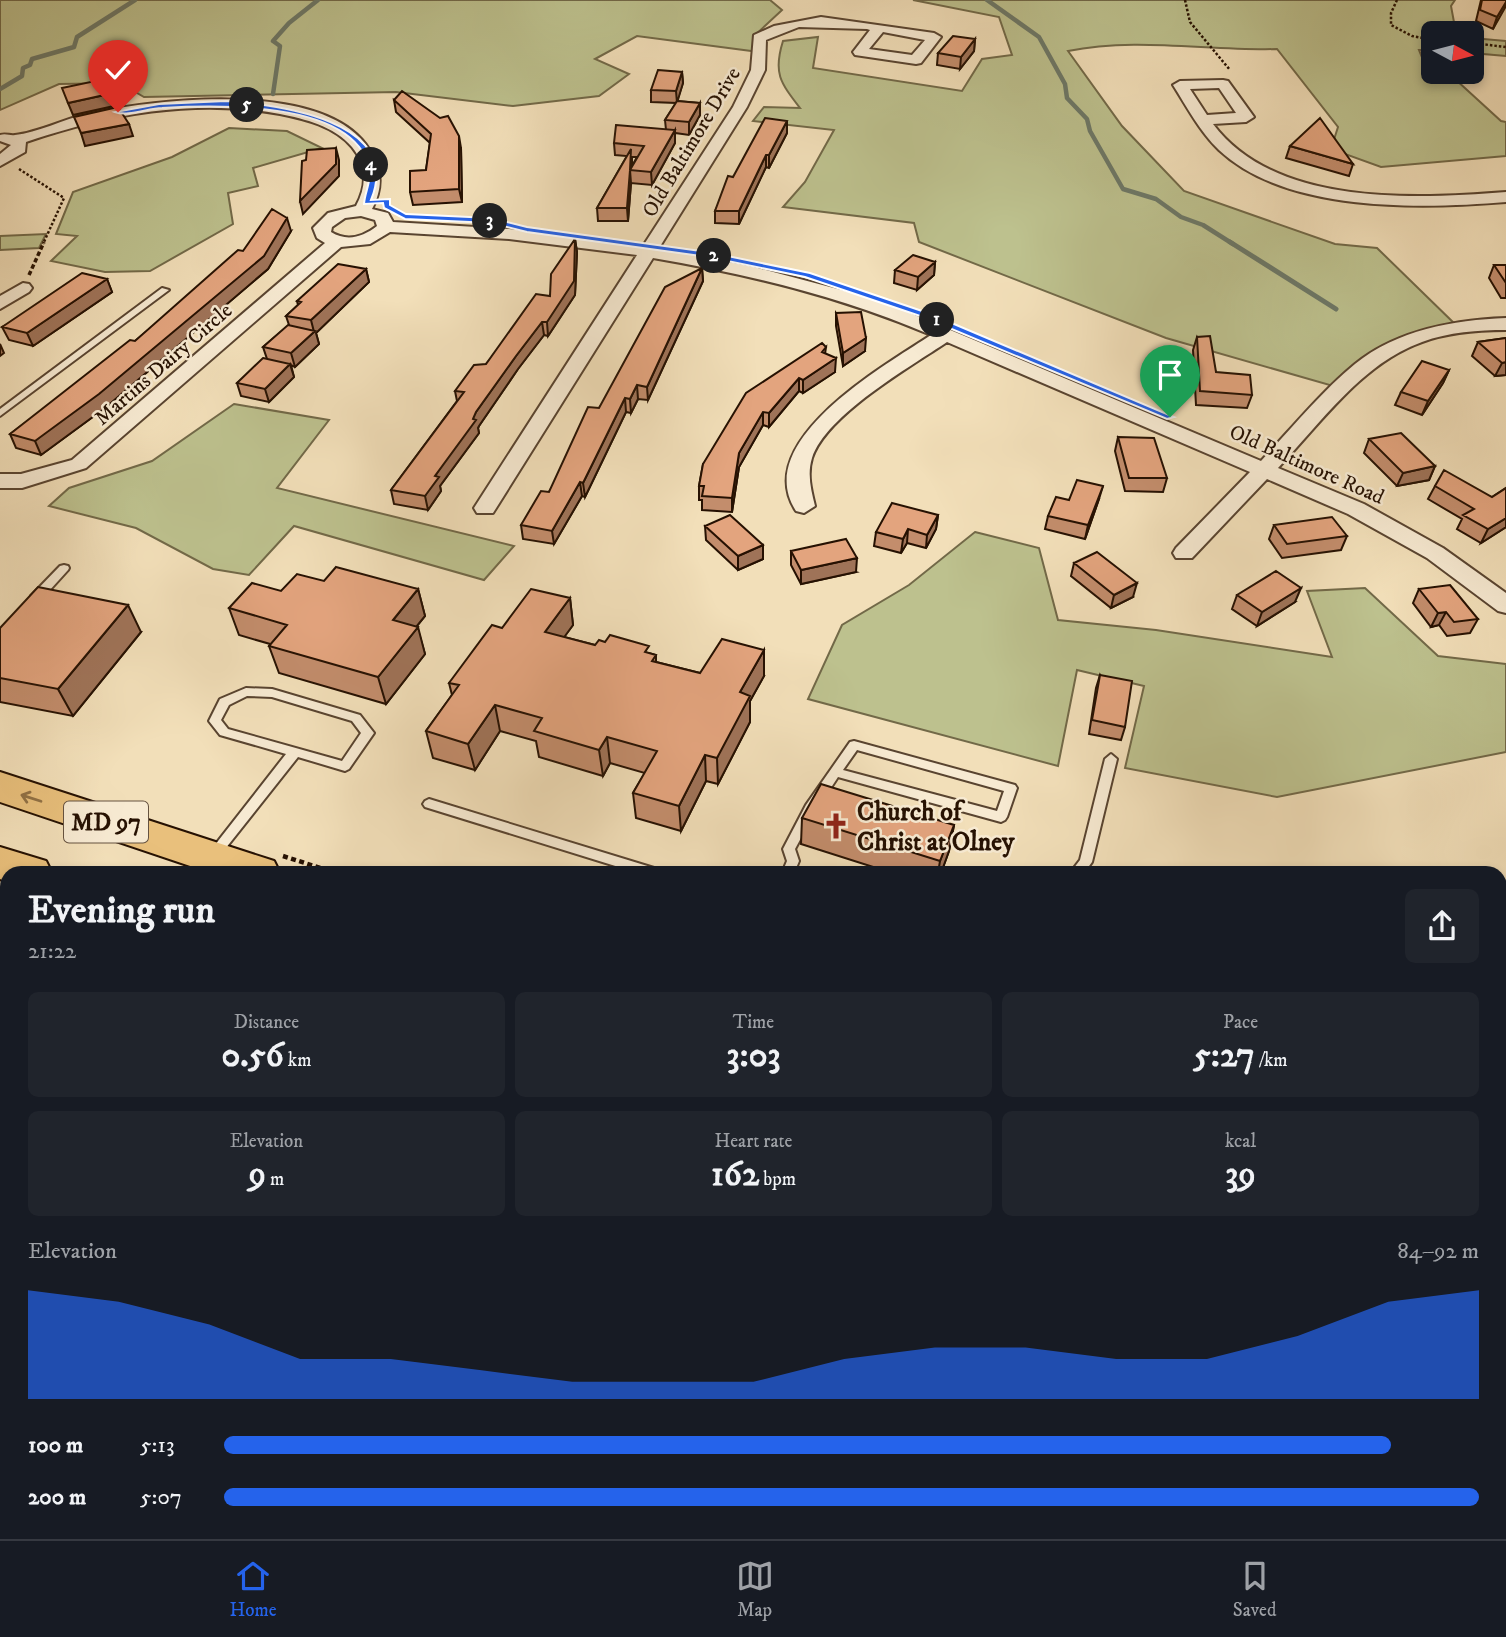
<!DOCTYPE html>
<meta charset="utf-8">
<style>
body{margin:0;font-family:"IM FELL DW Pica",serif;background:#20242c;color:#f1f3f6;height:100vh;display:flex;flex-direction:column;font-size:26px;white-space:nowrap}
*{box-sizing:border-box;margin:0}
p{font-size:23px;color:#9ea1a6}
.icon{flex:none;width:38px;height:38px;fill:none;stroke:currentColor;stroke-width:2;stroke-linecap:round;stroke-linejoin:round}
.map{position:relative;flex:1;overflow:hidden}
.details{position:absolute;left:0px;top:866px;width:1507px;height:674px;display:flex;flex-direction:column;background:#171b24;border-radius:21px 21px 0 0;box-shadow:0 4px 10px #0003}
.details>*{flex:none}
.needle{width:46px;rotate:97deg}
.tools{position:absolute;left:1421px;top:21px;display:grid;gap:14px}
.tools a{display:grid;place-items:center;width:63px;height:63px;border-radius:10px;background:#171b24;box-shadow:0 4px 10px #0003;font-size:35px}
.pin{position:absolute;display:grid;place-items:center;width:60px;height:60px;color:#fff;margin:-72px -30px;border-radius:50% 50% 50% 0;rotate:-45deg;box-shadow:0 0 7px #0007}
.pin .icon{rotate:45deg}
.km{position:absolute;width:35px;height:35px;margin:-18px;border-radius:50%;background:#222;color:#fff;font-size:19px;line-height:35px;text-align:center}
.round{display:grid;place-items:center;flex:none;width:74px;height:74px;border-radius:10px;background:#20242c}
.summary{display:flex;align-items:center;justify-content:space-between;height:119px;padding:0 28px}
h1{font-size:38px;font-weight:700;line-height:52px}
.figures{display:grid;grid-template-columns:repeat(3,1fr);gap:10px;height:119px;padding:7px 28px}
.figures div{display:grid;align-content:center;border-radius:10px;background:#20242c;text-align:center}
.figures b{font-size:35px;font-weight:700}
.figures small{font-size:19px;font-weight:400}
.figures p{font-size:19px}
.chart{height:196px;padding:14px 28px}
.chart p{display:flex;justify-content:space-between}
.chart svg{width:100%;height:126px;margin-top:7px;fill:#2563eb;opacity:.7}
ul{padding:0 28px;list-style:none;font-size:23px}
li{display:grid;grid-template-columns:112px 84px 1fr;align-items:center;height:52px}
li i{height:18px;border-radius:9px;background:#2563eb}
.tabs{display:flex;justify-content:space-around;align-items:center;height:98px;border-top:2px solid #363941;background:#171b24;font-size:19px;color:#9ea1a6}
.tabs a{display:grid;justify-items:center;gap:4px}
.tabs .active{color:#2563eb}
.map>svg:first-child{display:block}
</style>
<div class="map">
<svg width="1506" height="1539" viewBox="0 0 1506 1539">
<rect width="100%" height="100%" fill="#f2dfb9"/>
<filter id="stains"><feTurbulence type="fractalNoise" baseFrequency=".00286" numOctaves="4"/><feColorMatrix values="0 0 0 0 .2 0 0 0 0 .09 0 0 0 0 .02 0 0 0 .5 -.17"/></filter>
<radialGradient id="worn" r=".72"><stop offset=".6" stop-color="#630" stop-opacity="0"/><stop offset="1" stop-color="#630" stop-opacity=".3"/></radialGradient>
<!-- green -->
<path fill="#bdc18e" stroke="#726948" stroke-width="2" d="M0,0H770L782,10L753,37L759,52L637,36L595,59L629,74L599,96L513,106L396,92L144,97L120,83L59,84L0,110Z
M913,0H1455L1451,6L1456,33H1433V50H1419L1430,77L1455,79L1501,121L1506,122V156L1381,167L1331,149L1338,127L1277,49C1208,51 1136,37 1068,51L1122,126L1184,191L1335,244L1377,248L1459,328L1414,338L1340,388L1166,338L919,242L914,223L783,207L805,182L834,130L753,121L764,107L800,108C780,82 773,73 783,41L818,37L813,68L962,91L982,59L1012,55L999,17Z
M1472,38L1506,41V56L1472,53Z
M229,128L287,131L322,148L253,168L258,186L228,193L233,224L150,271L105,272L51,261L77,236L56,234L73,192L172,157Z
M46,234L39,248L0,250V236Z
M234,404L329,420L277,488L514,546L484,580L294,526L249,575L213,569L136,528L49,506L69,488L152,461Z
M975,532L1039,548L1058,620L1156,630L1332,657L1307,591L1365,588L1438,656L1506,664V752L1277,797L1125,768L1144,686L1077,670L1058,766L808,699L842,625L909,585Z
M7,1521V1533H390L401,1539H0V1532Z"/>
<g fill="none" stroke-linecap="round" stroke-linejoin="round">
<!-- stream-far1 -->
<path stroke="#6d7867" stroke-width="4.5" d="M987,0L1039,37L1065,84L1067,98L1087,119L1090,131L1123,189L1156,199L1181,217L1203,225L1233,244
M0,89L22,76L23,68L30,65L32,59L74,47L77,37L135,0
M273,94L280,46L273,41L289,23L318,0"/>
<!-- stream -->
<path stroke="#6d7867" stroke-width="5" d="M1230,242L1336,309"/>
<!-- service casing -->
<g stroke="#594430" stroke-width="4">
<path id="service" d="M162,288L169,290L0,416V409Z
M64,565L68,566L69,568L68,570L39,602H31L30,599L31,596L60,566Z
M246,688L272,689L360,715L374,733L349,769L345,771L298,757L206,873H193L286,754L220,735L209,721L220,699ZM247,696L272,697L352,721L361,733L342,761L228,729L221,720L229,705Z
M854,741L1015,785L1017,788L1007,817L1005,820L1001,822L838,777L815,812L795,849L799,861L794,873H782L787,861L783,849L806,805L850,742ZM857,750L1004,791L997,811L843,770Z
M1111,754L1117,759L1092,862L1084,873H1070L1080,860L1105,759Z
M429,799L654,868L659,869L661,873H638L425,807L423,804L425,801Z
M7,1466V1489L0,1493V1470Z
M400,1533H418L416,1539H398Z"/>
</g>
<!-- minor casing -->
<g stroke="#594430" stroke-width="4">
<path id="minor" d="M821,17L934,33L941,37L921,63L916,64L855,55L853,52L870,30L867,29L799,27L766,40L765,70L747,107L659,248L754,267L879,300L1261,461C1291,429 1321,392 1355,364C1397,330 1453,320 1506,318V330C1478,330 1449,332 1422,342C1362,363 1320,424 1278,468L1364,504L1443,548L1506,593V613L1498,611L1427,558L1348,514L1267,479L1192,558H1176L1173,553L1176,548L1250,472L947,342C910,367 826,415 812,458C807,474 811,490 815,506L804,513L796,511C750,441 886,365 931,335C839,296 751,275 653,258L493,513H477L474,508L637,255L509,239L390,232L370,244L341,247L86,468L22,488H0V474H21L72,460L325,243L317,238L313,228L328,213L356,206C367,186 367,165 352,147C334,126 305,119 280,114C194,98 108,114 26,142L25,152L0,166V154L11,145L0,141V135C6,133 10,136 15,135C37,133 64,119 87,114C156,99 324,79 369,149C383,169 383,188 372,209L388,213L393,222L509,229L643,246L733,107L751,70L754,35L774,26ZM883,32L925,40L912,55L869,49ZM361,216L375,220L377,226C363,237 347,242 331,232L332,227L345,218Z
M1223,80L1228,81L1254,117L1246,122L1213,124C1275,207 1415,199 1506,192V202C1421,209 1286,213 1219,150C1200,132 1187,107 1173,85L1180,81ZM1219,88L1236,113L1207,115L1190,89Z
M23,283L29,284L32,288L29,292L0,309V296Z"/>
</g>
<!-- primary casing -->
<g stroke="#261102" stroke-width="4">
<path id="primary" d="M0,772L274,861L280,873H211L0,802Z
M0,847L46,861L52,873H7V882L0,879Z
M1500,1257L1506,1259V1311L1500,1309Z
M1500,1370L1506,1372V1427L1500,1425Z"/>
</g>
<!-- path-far2 -->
<path stroke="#261102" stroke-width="2.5" stroke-dasharray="2.5 2" stroke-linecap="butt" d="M1185,0L1190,22L1230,70
M1397,0L1391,13V25L1412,36L1433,40
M1472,43L1506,47
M19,169L64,198L43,244"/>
<!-- path-far1 -->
<path stroke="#261102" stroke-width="3.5" stroke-dasharray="4.5 2.5" stroke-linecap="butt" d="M29,275L44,242"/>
<!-- path -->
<path stroke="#261102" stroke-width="4.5" stroke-dasharray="5 3.5" stroke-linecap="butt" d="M283,856L336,873"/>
<!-- service -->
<use href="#service" fill="#f7ead2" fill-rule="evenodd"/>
<!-- minor -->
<use href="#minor" fill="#f7ead2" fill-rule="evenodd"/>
<!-- primary -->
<use href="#primary" fill="#e9c07c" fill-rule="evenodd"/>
</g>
<!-- wall -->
<path fill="#c38d6c" stroke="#261102" stroke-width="2" fill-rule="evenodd" d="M1481,0H1506L1493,29L1476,21Z
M975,39L974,51L960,69L937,65L938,53Z
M682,72L683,83L677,101L700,103V115L689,135L675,133V143L652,185L631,183L628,221H598L597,208L627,156L615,155L614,143L666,130L665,120L676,103L651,102V90ZM632,157H637L632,166Z
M394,100L461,148L462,202L413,205L410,192L426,170L430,143L396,112Z
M787,133L769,168L766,167L739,224L715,223V211L733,177Z
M1290,146L1353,164L1349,176L1286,158Z
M291,231L268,269L105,408L41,455L16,448L10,434L135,341L243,251Z
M575,239L577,252L575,295L548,336L544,335L518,369L479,426L478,428L479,433L440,486L441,491L428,510L394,504L391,490L457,401L455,391L486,364L550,296Z
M935,262L934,275L917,290L894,283L895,270Z
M1494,265H1506V298H1501L1489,278Z
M702,268L703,281L648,400L638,399L631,413L626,412L585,497L582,496L554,544L523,539L521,525L549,492L599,408Z
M366,269L369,282L316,333L319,344L295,367L291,365L294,377L269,402L241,396L237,383L267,359L263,347L289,325L286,316L298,305L297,301Z
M107,279L112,292L33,346L9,340L2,327Z
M836,313L865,351L843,366L836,326Z
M1197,337L1216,372L1252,395L1247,408L1196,405L1193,350Z
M1506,338V375L1495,376L1472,356L1478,342Z
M826,347L825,354L835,372L803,393L799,391L769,427L763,425L739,467L732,512L702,510V500H699V486L703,464Z
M1449,370L1443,383L1422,415L1395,405L1401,392Z
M1118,437L1167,478L1163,492L1125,491L1115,451Z
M1369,439L1435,466L1429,480L1397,486L1364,453Z
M1435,486L1492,497L1506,488V527L1481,543L1457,529L1462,519L1428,499Z
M1099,499L1085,539L1045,529L1048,516L1069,500Z
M938,515L936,529L926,548L907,543L901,553L874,546L876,532Z
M1274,525L1347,536L1341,550L1282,558L1269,539Z
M705,526L763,545V559L738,570L706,540Z
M791,551L856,572L801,584L791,565Z
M1074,563L1133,597L1111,608L1071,576Z
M324,581L418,589L425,616L417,626L425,654L386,704L279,673L269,646L270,644L239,635L229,608L281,591Z
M1419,589L1478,619L1470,633L1447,636L1439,625L1431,627L1413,603Z
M1237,595L1295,602L1257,626L1232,609Z
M570,598L573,625L564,637L595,645L649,653L656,655V662L700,673L764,676L750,701V722L718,784L706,781L681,831L636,818L633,793L645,773L610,763L603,776L539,757L536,741L500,731L475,770L433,758L426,731L452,695L449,683L502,628Z
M0,628L141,632L73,716L0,702Z
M1100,675L1125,727L1121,740L1089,734L1096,688Z
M802,818L954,825L949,851L941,873H892L801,844Z
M7,1076V1149L0,1146V1085Z
M1026,1533H1087L1082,1539H1069Z"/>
<!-- shaded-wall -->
<path fill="#9f7358" stroke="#261102" stroke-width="2" d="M1506,2V6L1493,29L1497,17Z
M975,39L974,51L960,69L961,57Z
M682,72L683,83L677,103L676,91Z
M109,94L114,106L73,115L68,103Z
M700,103V115L689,135V122Z
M787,121V133L769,168V155Z
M129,124L133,136L85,146L81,133Z
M675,130V143L652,185L651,172Z
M459,136L461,148L462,202L459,189Z
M336,148L339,160V176L303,214L300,201Z
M766,155V167L739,224V211Z
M630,170L631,183L628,221L627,208Z
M287,218L291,231L268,269L105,408L41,455L35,441Z
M575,239L577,252L575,295L548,336L547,322Z
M935,262L934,275L917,290L918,277Z
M702,268L703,281L648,400L647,387Z
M366,269L369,282L316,333L319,344L295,367L291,353L314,332L311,320Z
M107,279L112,292L33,346L27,333Z
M542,322L544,335L518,369L479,426L478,428L479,433L440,486L441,491L428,510L425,496L435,476L476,412L516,356Z
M866,338L865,351L843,366V353Z
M0,344L4,353L0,356Z
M836,358L835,372L803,393V380Z
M1506,362V375L1495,376L1502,363Z
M290,364L294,377L269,402L265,389Z
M1449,370L1443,383L1422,415L1428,401Z
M799,378V391L769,427V413Z
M637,385L638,399L631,413L630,399Z
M625,398L626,412L585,497L583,483Z
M763,412V425L739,467L732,512V498L739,453Z
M1435,466L1429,480L1397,486L1403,473Z
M580,482L582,496L554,544L552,531Z
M1103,486L1099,499L1085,539L1088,525Z
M938,515L936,529L926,548L927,535Z
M1506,518V527L1481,543L1488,529Z
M908,529L907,543L901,553L903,539Z
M763,545V559L738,570V556Z
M857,558L856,572L801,584V570Z
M1137,583L1133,597L1111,608L1114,595Z
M1301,588L1295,602L1257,626L1262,612Z
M418,589L425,616L400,647L393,620Z
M570,598L573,625L549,658L545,632Z
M128,605L141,632L73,716L58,689Z
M1446,612L1439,625L1431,627L1438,613Z
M418,627L425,654L386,704L378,677Z
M764,650V676L750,701V722L718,784L717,758L740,692Z
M495,705L500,731L475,770L468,744Z
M607,737L610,763L603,776L599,750Z
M705,755L706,781L681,831L679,806Z
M954,825L949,851L941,873H938L940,861Z
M163,1533H186L183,1539H160Z"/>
<!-- building -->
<path fill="#e3a47e" stroke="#261102" stroke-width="2" d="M1482,0H1506V2L1497,17L1480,10Z
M953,36L975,39L961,57L938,53Z
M658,70L682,72L676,91L651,90Z
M100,80L109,94L68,103L62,88Z
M402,91L440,118L448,116L459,136V189L410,192V171L426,170L431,134L394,100Z
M677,101L700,103L689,122L665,120Z
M118,107L129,124L81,133L74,117Z
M765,118L787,121L769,155H766L739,211H715L728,176L733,177Z
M1320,118L1353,164L1290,146Z
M616,125L675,130L651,172L630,170L627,208H597L631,149L630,170L644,146L614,143Z
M336,148V164L300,201L302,161L306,160L307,150Z
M272,209L287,218L264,256L99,394L35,441L10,434L130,340L135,341L238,250L243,251Z
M575,239L574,281L547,322H542L516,356L476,412L473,419L476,420L435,476L439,477L425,496L391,490L464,392L455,391L474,365L486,364L536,294L550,296L551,274Z
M913,255L935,262L918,277L895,270Z
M338,264L366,269L311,320L286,316L301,302L297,301Z
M1494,265H1506V283Z
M702,268L647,387L637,385L630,399L625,398L583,483L580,482L552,531L521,525L541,491L549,492L588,407L599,408L665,287Z
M82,273L107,279L27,333L2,327Z
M861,312L866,338L843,353L836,313Z
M288,325L315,331L291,353L263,347Z
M1210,336L1216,372L1250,375L1252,395L1200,391L1197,337Z
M1506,338V362L1502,363L1478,342Z
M822,343L826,347L822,352L836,358L803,380L799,378L769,413L763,412L739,453L732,498L702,496L704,486H699L703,464L746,393Z
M263,358L290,364L265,389L237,383Z
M1422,361L1449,370L1428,401L1401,392Z
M1401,433L1435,466L1403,473L1369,439Z
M1118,437L1154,438L1167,478H1129Z
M1444,470L1492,497L1506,488V518L1488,529L1463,515L1474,509L1435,486Z
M1077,480L1103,486L1088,525L1048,516L1056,497L1069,500Z
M892,503L938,515L927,535L908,529L903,539L876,532Z
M730,515L763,545L738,556L705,526Z
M1332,517L1347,536L1287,544L1274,525Z
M846,539L857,558L801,570L791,551Z
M1097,552L1137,583L1114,595L1074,563Z
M336,567L418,589L393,620L418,627L378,677L269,646L287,625L229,608L252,583L281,591L297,574L324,581Z
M1276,571L1301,588L1262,612L1237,595Z
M1450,585L1478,619L1454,622L1446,612L1438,613L1419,589Z
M38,587L128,605L58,689L0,678V628Z
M531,589L570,598L545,632L595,645L599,640L605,642L610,635L649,646L645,652L656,655L652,661L700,673L722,639L764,650L740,692L750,696L717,758L705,755L679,806L633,793L657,751L607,737L599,750L534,731L542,718L495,705L468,744L426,731L459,685L449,683L492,625L502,628Z
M1100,675L1132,681L1125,727L1092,720Z
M821,784L954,825L940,861L802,818Z
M7,1076V1135L0,1132V1085Z
M34,1533H163L160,1539H30Z"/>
<!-- one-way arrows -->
<defs><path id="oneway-shaft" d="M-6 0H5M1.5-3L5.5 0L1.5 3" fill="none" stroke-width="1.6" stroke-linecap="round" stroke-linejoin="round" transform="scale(1.75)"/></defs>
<use stroke="#917145" href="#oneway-shaft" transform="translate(31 798) rotate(-162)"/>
<!-- route -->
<path fill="#2563eb" stroke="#fff" stroke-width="2" d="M226,101C278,105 404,120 371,200L390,199V205L406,214L491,218L527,227L708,252L810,273L928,313L1174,417L1167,419L923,317L805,277L708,257L527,232L491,223L405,219L384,208L383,203L364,204C365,190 373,180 368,163C346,100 215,105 162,108C148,108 128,117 115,112L159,104Z"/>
<!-- icons -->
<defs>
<g id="church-bare" transform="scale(2.1)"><path d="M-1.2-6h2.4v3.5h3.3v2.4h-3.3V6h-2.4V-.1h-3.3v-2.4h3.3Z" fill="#8f2418" stroke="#f7ead2" stroke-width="2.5" paint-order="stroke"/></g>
</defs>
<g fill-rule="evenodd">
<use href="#church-bare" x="836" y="826"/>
</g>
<g text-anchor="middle" stroke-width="5" stroke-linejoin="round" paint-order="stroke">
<!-- far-street labels -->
<g font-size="21" fill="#261102" stroke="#f7ead2">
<text transform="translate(691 142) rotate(-59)" y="7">Old Baltimore Drive</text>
<text transform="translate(163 364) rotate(-41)" y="7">Martins Dairy Circle</text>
<text transform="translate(1307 464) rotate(24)" y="7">Old Baltimore Road</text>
</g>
<!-- shield labels -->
<rect fill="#f7ead2" stroke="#655240" stroke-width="2" x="64" y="801.5" width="84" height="41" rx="5"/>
<g font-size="24" font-weight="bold" fill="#261102">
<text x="106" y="830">MD 97</text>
</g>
<!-- poi labels -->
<g font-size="26" font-weight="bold" fill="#261102" stroke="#f7ead2" text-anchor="start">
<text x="857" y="820">Church of<tspan x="857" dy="30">Christ at Olney</tspan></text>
</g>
</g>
<rect width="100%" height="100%" filter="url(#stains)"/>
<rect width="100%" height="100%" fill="url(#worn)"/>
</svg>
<div class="tools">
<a><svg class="needle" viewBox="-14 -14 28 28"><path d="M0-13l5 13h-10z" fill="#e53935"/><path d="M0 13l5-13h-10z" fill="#9ea1a6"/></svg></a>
</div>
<div class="pin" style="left:1170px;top:417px;background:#1e9e55"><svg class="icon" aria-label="arrive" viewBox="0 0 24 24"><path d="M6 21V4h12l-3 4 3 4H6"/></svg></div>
<div class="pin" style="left:118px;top:112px;background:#d93025"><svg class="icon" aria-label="check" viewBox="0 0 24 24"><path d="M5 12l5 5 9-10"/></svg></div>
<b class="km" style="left:937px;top:320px">1</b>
<b class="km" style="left:714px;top:256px">2</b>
<b class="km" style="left:490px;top:221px">3</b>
<b class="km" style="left:371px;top:165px">4</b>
<b class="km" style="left:247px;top:105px">5</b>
<section class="details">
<div class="summary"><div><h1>Evening run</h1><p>21:22</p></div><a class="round"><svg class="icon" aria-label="share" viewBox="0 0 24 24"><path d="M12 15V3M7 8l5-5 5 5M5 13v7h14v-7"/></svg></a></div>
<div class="figures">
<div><p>Distance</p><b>0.56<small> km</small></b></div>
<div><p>Time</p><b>3:03</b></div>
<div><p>Pace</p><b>5:27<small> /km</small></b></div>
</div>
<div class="figures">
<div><p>Elevation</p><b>9<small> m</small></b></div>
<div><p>Heart rate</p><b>162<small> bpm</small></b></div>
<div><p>kcal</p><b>39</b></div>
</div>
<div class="chart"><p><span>Elevation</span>84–92 m</p>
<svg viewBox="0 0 160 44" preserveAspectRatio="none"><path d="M0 44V6L10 10L20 18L30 30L40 30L50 34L60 38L70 38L80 38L90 30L100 26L110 26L120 30L130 30L140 22L150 10L160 6V44z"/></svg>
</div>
<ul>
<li><b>100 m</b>5:13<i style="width:93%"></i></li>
<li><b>200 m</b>5:07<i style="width:100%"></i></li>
</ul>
</section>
</div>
<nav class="tabs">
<a class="active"><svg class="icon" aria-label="home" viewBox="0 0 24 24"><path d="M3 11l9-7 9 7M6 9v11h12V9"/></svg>Home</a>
<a><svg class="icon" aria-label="map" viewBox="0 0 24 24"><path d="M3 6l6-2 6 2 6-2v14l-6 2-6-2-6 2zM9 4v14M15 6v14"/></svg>Map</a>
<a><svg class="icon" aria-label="saved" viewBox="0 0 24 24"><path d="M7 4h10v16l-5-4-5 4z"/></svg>Saved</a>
</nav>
